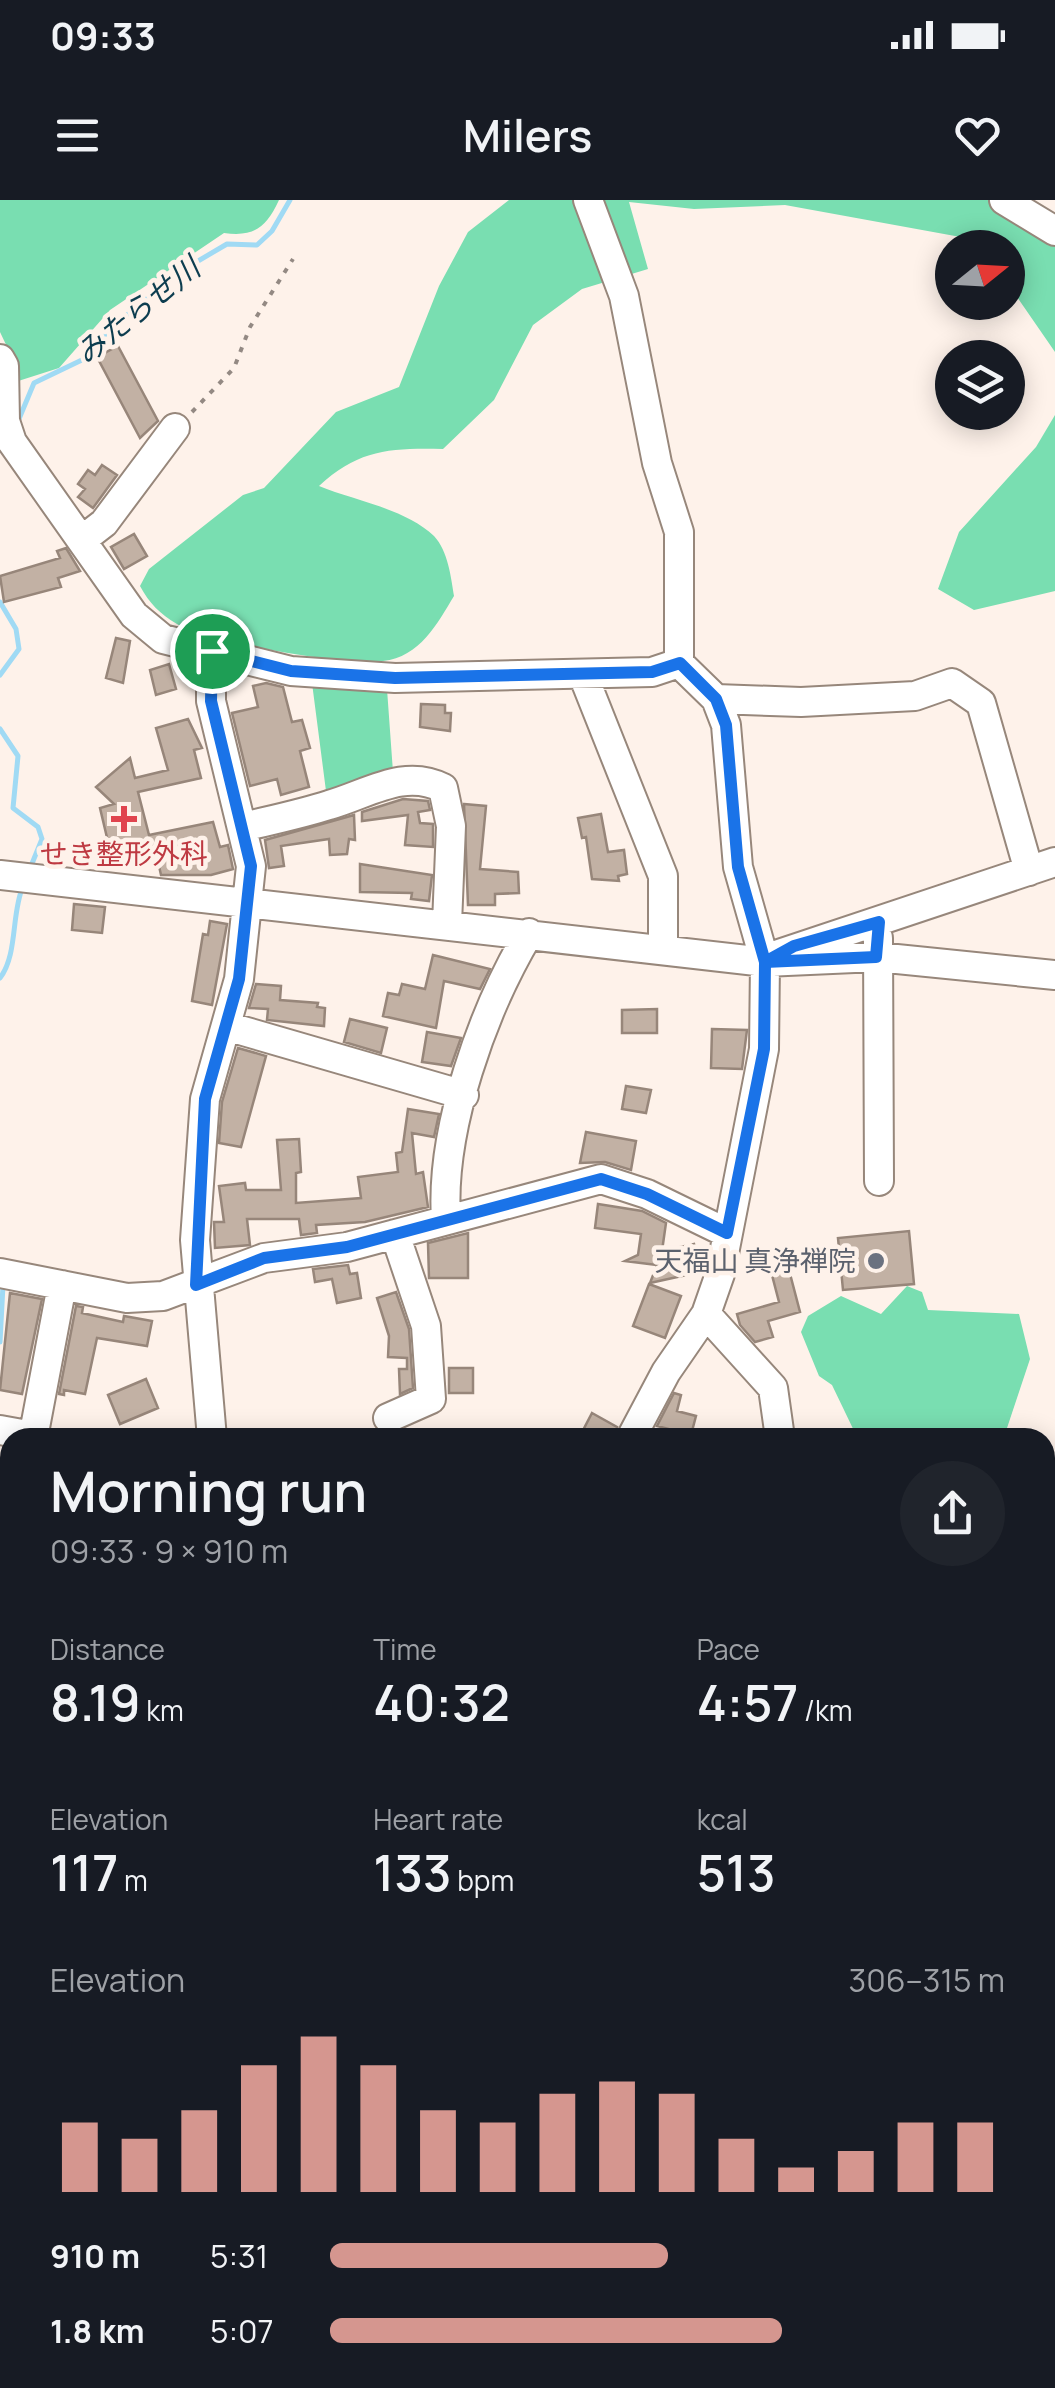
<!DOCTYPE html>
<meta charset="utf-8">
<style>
body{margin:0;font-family:Manrope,"Noto Sans JP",sans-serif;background:#20242c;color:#f1f3f6;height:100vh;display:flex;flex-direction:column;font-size:38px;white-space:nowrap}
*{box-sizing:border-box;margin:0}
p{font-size:32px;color:#9ea1a6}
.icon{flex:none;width:55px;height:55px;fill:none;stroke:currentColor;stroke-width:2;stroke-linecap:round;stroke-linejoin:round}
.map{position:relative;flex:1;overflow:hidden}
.details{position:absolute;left:0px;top:1228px;width:1055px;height:962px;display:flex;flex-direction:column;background:#171b24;border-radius:30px 30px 0 0;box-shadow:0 5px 25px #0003}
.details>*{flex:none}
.needle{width:65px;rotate:72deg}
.buttons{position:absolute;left:935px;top:30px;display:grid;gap:20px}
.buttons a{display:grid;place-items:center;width:90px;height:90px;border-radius:50%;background:#171b24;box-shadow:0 5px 25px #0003;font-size:50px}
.pin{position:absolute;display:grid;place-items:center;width:85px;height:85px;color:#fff;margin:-42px;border:5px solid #fff;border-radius:50%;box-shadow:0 2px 10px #0007}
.round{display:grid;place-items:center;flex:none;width:105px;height:105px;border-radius:52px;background:#20242c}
.head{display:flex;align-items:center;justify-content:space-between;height:170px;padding:0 50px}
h1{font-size:55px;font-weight:600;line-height:75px}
.stats{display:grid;grid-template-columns:repeat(3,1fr);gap:15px;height:170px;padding:10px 50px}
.stats div{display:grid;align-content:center}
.stats b{font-size:50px;font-weight:600}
.stats small{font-size:28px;font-weight:400}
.stats p{font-size:28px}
.chart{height:280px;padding:20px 50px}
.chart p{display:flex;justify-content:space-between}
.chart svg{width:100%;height:180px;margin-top:10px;stroke:#d5968f;stroke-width:6}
ul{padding:0 50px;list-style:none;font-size:32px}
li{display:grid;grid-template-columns:160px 120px 1fr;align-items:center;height:75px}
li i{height:25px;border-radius:12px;background:#d5968f}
.status{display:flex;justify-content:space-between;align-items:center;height:70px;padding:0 50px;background:#171b24;direction:ltr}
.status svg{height:28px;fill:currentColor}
header{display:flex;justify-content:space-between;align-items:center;height:130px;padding:0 50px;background:#171b24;font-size:45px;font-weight:600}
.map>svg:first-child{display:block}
</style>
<div class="status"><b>09:33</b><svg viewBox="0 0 49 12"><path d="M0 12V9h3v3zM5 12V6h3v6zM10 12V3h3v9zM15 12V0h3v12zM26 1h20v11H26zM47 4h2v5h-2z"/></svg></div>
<header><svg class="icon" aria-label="menu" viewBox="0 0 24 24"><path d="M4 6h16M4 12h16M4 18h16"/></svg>Milers<svg class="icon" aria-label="heart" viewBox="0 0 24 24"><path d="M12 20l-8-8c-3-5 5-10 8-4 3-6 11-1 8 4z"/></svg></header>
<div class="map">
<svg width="1055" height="2188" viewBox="0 0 1055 2188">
<rect width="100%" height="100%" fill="#fef2ea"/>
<!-- forest -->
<path fill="#79deb1" d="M0,0H279C266,28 254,37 224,33L110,110L59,168L12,183L9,151L0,132Z
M509,0H997L1055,45V152L1008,84V48L983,47L977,40L785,5L694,9L629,2L648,69L582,89L533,125L494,200L443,249C391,248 359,249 319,286C353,300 406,309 434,336C448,351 451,377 454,396C437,424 420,457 383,461C347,466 207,442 177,424C160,414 149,403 140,386L149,369L243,295L264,288L336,212L399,187L439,86L468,32Z
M1055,215V391L974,410L938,389L959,332L1036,247Z
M312,483L387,489L393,572L326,591Z
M907,1086L922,1092L928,1110L1019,1114L1030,1159L1004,1237H857L832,1185L819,1176L801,1132L808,1116L841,1096L881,1114Z"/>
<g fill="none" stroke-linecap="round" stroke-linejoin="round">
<!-- stream -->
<path stroke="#a0daf4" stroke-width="5" d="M16,226L34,183L86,158L110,129L181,71L227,44L257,45L272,31L290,0
M0,402L16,429L19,449L0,475
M0,529L18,556L13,608L38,627L42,639L29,671
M0,778C18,754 11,714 23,686
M0,1142L3,1085
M0,1615L10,1622
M1045,2162L1055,2152
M1036,2188L1038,2180"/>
</g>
<!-- building -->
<path fill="#c2b1a4" stroke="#97867a" stroke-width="2.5" d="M118,146L158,221L140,238L97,157Z
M102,265L117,275L93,308L78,297L85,289L78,284L88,270L95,275Z
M134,334L147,356L124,369L111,347Z
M66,348L80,371L58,378L61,387L4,402L0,376L60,358L57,351Z
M116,438L130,441L123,483L106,478Z
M169,464L176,489L156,495L150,470Z
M266,483L283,487L292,522L302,520L310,548L300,551L309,587L281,595L277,579L250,586L232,513L258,507L253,486Z
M421,504L445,505V513H451L450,531L420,527Z
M188,519L202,548L194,550L201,578L138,592L149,635L213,622L220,647L228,645L233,669L211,675H161L157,657L114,667L100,608L114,604L96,587L130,558L135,578L168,570L156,528Z
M403,599L428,601L430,610L418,612L420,623L433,624V647L405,645L408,615L362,621V612Z
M464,604L486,606L480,669L518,672L519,693L495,694V705H468Z
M601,614L608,652L624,650L627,674L618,676L619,681L592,679L586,637L582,638L578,618Z
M354,615L355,640L349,639L347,654L330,655L329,639L281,646L284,666L269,668L265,640Z
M360,664L432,675L429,701L411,699L412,693L360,692Z
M74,704L105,707L102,733L72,730Z
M210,721L227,724L212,805L192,801L203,734L208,735Z
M433,755L490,769L480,789L444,781L436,828L383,816L388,793L399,795L402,784L425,789Z
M256,784L281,786L280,800L318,803L317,807L325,808L324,826L267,820L268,809L249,808Z
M657,809V833H622V810Z
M350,819L387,828L381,853L344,842Z
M712,829L747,830L742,869L711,868Z
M427,832L461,838L451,866L422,862Z
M238,848L266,856L241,947L219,943L222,902Z
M626,886L651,890L646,913L622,909Z
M408,909L439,914L434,937L412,933L416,974L423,972L428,1007L365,1022L316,1025L317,1033L301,1035L299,1019H247L250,1045L215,1048L214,1022H224L219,986L245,983L246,990H281L277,940L299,939L301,972L296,973V1003L361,998L358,977L398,972L396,953L402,952Z
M586,932L636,941L631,970L605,962L580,963Z
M598,1004L642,1011L666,1023L662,1051L694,1044L700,1072L650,1083L657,1065L625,1061L638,1055L641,1034L595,1028Z
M909,1031L914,1084L843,1090L838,1038Z
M468,1033V1078H429L428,1043Z
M348,1065L350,1074L357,1073L361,1098L337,1103L332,1079L315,1082L313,1069Z
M789,1070L800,1112L768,1121L773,1137L755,1142L740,1125L737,1114L779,1102L772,1075Z
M649,1084L681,1096L665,1138L633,1126Z
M396,1092L409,1129L413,1188L400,1194L399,1169H407V1158L388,1157L389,1136L377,1098Z
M10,1093L42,1099L22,1194L0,1190Z
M76,1106L83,1107L82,1113L123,1122L124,1116L152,1121L147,1146L97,1138L85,1194L64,1190V1195L59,1194Z
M449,1168H473V1193H449Z
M146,1179L158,1208L120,1224L108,1195Z
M674,1193L681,1195L677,1211L696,1216L691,1235L657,1226Z
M592,1213L617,1227L612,1238H579Z"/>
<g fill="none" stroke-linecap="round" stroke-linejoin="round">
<!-- minor casing -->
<g stroke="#97877b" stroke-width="32">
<path id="minor" d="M588,0L624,96L657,263L679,332V463L716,499L726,525L738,667L765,762L764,849L720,1074L706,1114L666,1172L631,1238
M1004,0L1055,31
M0,159L4,166L5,221L12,242L134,415L163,439L291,471L395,478L652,472L679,463
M82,340L104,323L175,228
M211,451V501L251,666L239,779L205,899L195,1040L212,1238
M583,475L663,676V748
M716,499L801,502L915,496L952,483L981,503L1029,671
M243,627C272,620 301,614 329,605C368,594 404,568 443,588L451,626L447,724
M0,675L765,762L877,757L1055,775
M878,738L879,981
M779,754L1055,662
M226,826L464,895
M446,1019C440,929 483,810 529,733
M0,1073L127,1098L163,1096L264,1058L347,1047L601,979L647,994L727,1033
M706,1114L773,1188L780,1238
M388,1218L431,1199L426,1126L395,1034
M0,1230L33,1236
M33,1238L62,1085
M1045,1584L1055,1574
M10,2005L3,2025L10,2125
M14,2180L15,2188
M469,2180L471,2188"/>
</g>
<!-- highway casing -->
<g stroke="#97877b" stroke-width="45">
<path id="highway" d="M1045,1466H1055
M0,1538L10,1537"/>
</g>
<!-- path -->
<path stroke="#938983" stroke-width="4" stroke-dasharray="5 8" stroke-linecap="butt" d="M192,212L234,168L250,127L293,59
M1045,1929L1055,1932
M1045,2113L1055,2098
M706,2188L708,2180
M999,2188V2180"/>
<!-- minor -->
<use href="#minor" stroke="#fff" stroke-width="28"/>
<!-- highway -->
<use href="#highway" stroke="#fff" stroke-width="40"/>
<!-- rail casing -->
<g stroke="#817872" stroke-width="9">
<path id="rail" d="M0,1826L10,1827
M1045,1881L1055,1882"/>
</g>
<!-- rail -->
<use href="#rail" stroke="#fef2ea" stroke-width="5" stroke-dasharray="15" stroke-linecap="butt"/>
</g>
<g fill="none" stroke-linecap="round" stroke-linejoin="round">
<!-- route casing -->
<g stroke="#fff" stroke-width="20">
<path id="route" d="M212,451L211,501L251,666L239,779L205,899L196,1085L264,1058L347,1047L601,979L647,994L727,1033L764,849L765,762L876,757L879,722L794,746L765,762L738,667L726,525L716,499L680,463L652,472L395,478L291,471L212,451"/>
</g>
<!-- route -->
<use href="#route" stroke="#1a73e8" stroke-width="12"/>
</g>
<!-- markers -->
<path fill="#e0444e" stroke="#fef2ea" stroke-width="4" d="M119 604h10v10h10v10h-10v10h-10v-10h-10v-10h10z"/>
<circle fill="#6b7280" stroke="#fef2ea" stroke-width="4" cx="876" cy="1061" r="10"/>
<g text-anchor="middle" stroke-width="9" stroke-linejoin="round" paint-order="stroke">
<!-- health labels -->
<g font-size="28" fill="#be3a42" stroke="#fef2ea">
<text x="124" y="664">せき整形外科</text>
</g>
<!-- worship labels -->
<g font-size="28" fill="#5b616d" stroke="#fef2ea" text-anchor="end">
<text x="856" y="1071">天福山 真浄禅院</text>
</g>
<!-- water labels -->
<g font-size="30" font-style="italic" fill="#0d3d4f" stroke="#fef2ea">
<text transform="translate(138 111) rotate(-39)" y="10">みたらせ川</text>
</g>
</g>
</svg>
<div class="buttons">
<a><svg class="needle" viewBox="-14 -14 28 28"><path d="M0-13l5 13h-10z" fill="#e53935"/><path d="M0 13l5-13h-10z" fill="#9ea1a6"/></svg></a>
<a><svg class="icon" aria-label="layers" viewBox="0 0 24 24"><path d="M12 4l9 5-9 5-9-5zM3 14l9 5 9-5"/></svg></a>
</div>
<div class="pin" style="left:212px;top:451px;background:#1e9e55"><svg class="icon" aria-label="arrive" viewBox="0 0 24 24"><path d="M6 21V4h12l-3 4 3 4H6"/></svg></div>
<section class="details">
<div class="head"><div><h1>Morning run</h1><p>09:33 · 9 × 910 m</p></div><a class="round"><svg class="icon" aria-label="share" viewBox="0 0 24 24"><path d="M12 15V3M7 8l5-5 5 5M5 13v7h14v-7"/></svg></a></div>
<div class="stats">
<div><p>Distance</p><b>8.19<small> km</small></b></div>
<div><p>Time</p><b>40:32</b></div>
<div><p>Pace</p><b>4:57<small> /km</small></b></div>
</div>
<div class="stats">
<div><p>Elevation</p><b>117<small> m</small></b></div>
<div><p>Heart rate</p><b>133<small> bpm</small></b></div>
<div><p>kcal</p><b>513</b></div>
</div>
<div class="chart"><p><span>Elevation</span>306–315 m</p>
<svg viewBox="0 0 160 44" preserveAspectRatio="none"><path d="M5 44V27M15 44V31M25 44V24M35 44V13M45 44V6M55 44V13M65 44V24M75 44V27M85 44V20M95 44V17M105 44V20M115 44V31M125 44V38M135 44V34M145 44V27M155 44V27"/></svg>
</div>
<ul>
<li><b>910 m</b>5:31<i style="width:50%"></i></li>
<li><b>1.8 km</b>5:07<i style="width:67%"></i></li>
</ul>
</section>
</div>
